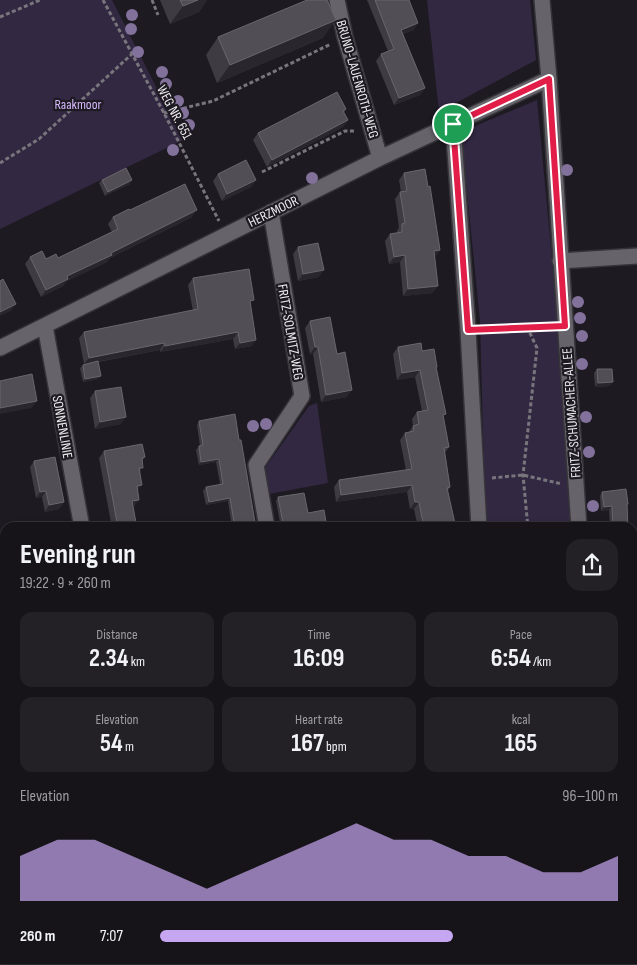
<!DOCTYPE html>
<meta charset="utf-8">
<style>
body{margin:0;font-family:"Sofia Sans Condensed",sans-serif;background:#232126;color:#f1f3f6;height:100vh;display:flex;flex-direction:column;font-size:19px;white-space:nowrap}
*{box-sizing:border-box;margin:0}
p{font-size:16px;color:#9e9ea2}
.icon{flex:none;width:28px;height:28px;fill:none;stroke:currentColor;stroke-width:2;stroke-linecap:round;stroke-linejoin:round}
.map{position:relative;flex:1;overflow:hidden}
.drawer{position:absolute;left:0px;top:522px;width:638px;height:442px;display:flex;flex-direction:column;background:#161419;border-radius:15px 15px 0 0;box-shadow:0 1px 4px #0004,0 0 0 1px #353338}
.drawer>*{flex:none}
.pin{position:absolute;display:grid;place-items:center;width:42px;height:42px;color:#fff;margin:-21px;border:2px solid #fff;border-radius:50%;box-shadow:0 1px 5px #0007}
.round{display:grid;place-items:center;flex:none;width:52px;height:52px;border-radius:15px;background:#232126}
.overview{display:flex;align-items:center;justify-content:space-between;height:85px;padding:0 20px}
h1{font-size:28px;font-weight:700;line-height:38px}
.figures{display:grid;grid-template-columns:repeat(3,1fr);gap:8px;height:85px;padding:5px 20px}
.figures div{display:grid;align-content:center;border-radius:12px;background:#232126;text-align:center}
.figures b{font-size:25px;font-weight:700}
.figures small{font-size:14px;font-weight:400}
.figures p{font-size:14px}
.chart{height:140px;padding:10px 20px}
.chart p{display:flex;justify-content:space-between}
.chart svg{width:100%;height:90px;margin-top:5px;fill:#c6a6f0;opacity:.7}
ul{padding:0 20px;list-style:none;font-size:16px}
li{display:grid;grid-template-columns:80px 60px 1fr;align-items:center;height:38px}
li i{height:12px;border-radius:6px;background:#c6a6f0}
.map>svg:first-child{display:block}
</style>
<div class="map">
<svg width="637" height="965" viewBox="0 0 637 965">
<rect width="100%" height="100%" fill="#1d1a21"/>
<!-- green -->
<path fill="#332842" d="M0,0H112L183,140L0,229Z
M427,0H530L536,60L439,112Z
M537,100L563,376L573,527H487L484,470L480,321L461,132Z
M317,403L328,483L269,494L265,468L309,406Z
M519,960H603L604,965H519Z"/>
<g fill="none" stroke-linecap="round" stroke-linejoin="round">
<!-- minor casing -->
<g stroke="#353439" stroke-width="18">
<path id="minor" d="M337,0L345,37L380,158
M542,0L549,79L579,528
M453,124L468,330L479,528
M560,261L637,256
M45,326L82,528
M0,348L380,158L549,79
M267,528L256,465L302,396L271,212
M0,758L5,757
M632,835L637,834
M0,936L5,935
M162,960L163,965
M340,960L341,965
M506,960L507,965
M615,960V965"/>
</g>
<!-- path -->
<path stroke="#78767c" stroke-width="3" stroke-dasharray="4 2.5" stroke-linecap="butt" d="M103,0L164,113L219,221
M152,0L158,15
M0,17L40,0
M164,113L213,101L331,44
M0,163L39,139L132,54
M262,172L345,131H356
M527,327L537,348L523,475L528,528
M483,329L552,326
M492,478L523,475L562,484"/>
<!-- minor -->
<use href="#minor" stroke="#67636b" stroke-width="15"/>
</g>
<!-- trees -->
<g fill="#82719a">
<circle cx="132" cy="15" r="6"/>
<circle cx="131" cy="29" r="6"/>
<circle cx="138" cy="52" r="6"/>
<circle cx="162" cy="72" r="6"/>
<circle cx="166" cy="84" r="6"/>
<circle cx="178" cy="101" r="6"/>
<circle cx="183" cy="113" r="6"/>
<circle cx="189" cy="125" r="6"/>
<circle cx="173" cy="150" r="6"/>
<circle cx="567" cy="170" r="6"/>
<circle cx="312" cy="178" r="6"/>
<circle cx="578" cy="302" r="6"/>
<circle cx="580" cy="318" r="6"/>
<circle cx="582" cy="336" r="6"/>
<circle cx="582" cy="364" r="6"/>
<circle cx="586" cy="417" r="6"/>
<circle cx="266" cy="424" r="6"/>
<circle cx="253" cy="426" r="6"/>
<circle cx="589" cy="452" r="6"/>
<circle cx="593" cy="506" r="6"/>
</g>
<!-- wall -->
<path fill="#3e3b42" d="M160,0H207L199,12L170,24Z
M367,0H409L414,30L403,34L425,88L420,95L394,105L376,61L381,54L388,51Z
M218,37L323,38L217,83L206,55Z
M346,109L344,113L348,120L343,127L267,167L253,140L258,133Z
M404,173L428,187L440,250L435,257L433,293L403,296L400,262L389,264L385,241L390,234L397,233V231L399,227L395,199L400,192H401L399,180Z
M218,174L256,180L251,187L222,201L213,181Z
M102,180L130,184L105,196L99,183Z
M130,210L192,217L110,258L107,262L67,281L63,286L41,297L25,264L30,257L46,259L58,258L112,232L108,224L113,217Z
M298,247L319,277L298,281L293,254Z
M193,278L250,306L252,346L235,349L233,339L160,352V350L98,362V379L83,382L80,368L84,364L79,338L84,332L193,311L188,285Z
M310,321L347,397L321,402L313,354H310L305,328Z
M398,347L422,351L437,367L436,368L443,418L449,447L445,453L450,487L448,491L456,528H418L414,509H410L407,492L336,502L334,487L339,480L406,470L400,440L405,433L409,432L413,426L412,419L417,412L422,411L415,377L397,380L393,354Z
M597,369L610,386L595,387L594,373Z
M95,391L121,424L95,429L90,398Z
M199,421L239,440L256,528H232L228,501L206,505L203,491L206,487L220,484L216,462L199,465L196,450L199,446H200L197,425Z
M104,451L145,457L142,461L140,473L138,491L134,507H133L137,528H112L99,458Z
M34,461L64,502L59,509L45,512L42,497L36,498L30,467Z
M602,492L628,504L627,506L628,528H610L609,510L601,511L600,496Z
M278,497L308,513L327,528H281L276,501Z
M5,532V564L0,565V534Z
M191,960H247V963L249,965H192Z
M292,960H318L293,965Z
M454,960H487L488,965H455Z"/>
<!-- shaded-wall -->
<path fill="#29262d" d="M197,0H207L199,12L170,24L183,6Z
M336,20L323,38L217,83L230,65Z
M418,23L414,30L396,37L401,30Z
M425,88L420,95L394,105L399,98Z
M348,120L343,127L267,167L272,160Z
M132,180L130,184L105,196L108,192Z
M256,180L251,187L222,201L227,194Z
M197,210L192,217L110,258L107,262L67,281L63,286L41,297L46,290L67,276L111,253Z
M440,250L435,257L429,258L434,251Z
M405,255L400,262L389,264L394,257Z
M324,270L319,277L298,281L303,274Z
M438,286L433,293L403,296L408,289Z
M16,304L11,311L0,316V312Z
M238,332L233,339L160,352L165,346Z
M256,340L252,346L235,349L240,343Z
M164,343L160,350L84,364L89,358Z
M315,347H318L313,354H310Z
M420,370L415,377L397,380L402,373Z
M101,376L98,379L83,382L85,379Z
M613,382L610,386L595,387L598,383Z
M352,390L347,397L321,402L326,395Z
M37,401L32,408L0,414V408Z
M126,417L121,424L95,429L100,422Z
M219,459L216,462L199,465L201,462Z
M142,485L137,492V486Z
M412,485L407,492L336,502L341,495Z
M46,491L42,497L36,498L40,492Z
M230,498L228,501L206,505L209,502Z
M139,500L134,507L127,508L132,501Z
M64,502L59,509L45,512L49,505Z
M415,502H419L414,509H410Z
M612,506L609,510L601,511L604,507Z
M5,558V564L0,565Z
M637,747V754H632V748Z
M5,804V807L0,808V805Z
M5,895V901L0,902V896Z
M296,960H318L293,965Z"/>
<!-- building -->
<path fill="#514e55" stroke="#69676d" d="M180,0H198L183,6Z
M307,0H327L336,20L230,65L218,37Z
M375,0H409L418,23L401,30L425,88L399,98L381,54L394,49Z
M337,92L346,109L343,111L348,120L272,160L258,133Z
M246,160L256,180L227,194L218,174Z
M126,168L132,180L108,192L102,180Z
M425,169L428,187L430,186L440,250L434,251L438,286L408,289L405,255L394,257L390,234L402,232V224L405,223L400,192L407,191L404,173Z
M185,184L197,210L111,253L112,255L67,276L68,279L46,290L30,257L42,251L46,259L56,254L58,258L118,229L113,217L129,209L130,210Z
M318,243L324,270L303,274L298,247Z
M249,269L254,300L250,301L256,340L240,343L238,332L165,346L164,343L89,358L84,332L198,309L193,278Z
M3,279L16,304L0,312V281Z
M330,317L337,354L345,352L352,390L326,395L318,347H315L310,321Z
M421,343L422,351L434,349L437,367H436L446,414L443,415L449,447L444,448L450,487L447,488L456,528H424L419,502H415L412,485L341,495L339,480L412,469L405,433L414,431L413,426L419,424L417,412L428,410L420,370L402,373L398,347Z
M98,361L101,376L85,379L83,365Z
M597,369H612L613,382L598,383Z
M32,374L37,401L0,408V381Z
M121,387L126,417L100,422L95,391Z
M235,414L239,440H241L256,528H235L230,498L209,502L206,487L223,484L219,459L201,462L199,446L203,445L199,421Z
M142,444L145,457L142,458L143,468H139L142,485L137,486L139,500L132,501L137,528H118L104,451Z
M55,457L64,502L49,505L46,491L40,492L34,461Z
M626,489L628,504H627L628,528H613L612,506L604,507L602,492Z
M304,493L308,513L324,510L327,528H284L278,497Z
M5,532V557L1,533Z
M632,615L636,666H632Z
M632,712H637V747L632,748Z
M5,782V804L0,805V783Z
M5,867V895L0,896V868Z
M43,960H153L154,965H14Z
M198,960H247V963L249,962V965H199Z
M460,960H487L488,965H461Z"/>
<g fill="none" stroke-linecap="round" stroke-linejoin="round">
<!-- route casing -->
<g stroke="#fff" stroke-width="10">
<path id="route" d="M549,79L565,326L468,330L453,124Z"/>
</g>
<!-- route -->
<use href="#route" stroke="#e11d48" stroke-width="6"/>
</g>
<g text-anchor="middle" stroke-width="4.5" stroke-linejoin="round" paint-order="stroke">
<!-- street labels -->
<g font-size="14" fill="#edebf0" stroke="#1d1a21">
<text transform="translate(358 79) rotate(74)" y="5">BRUNO-LAUENROTH-WEG</text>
<text transform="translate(175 112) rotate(62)" y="5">WEG NR. 651</text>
<text transform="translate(273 211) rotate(-26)" y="5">HERZMOOR</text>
<text transform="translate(291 332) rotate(80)" y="5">FRITZ-SOLMITZ-WEG</text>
<text transform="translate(571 413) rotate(-94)" y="5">FRITZ-SCHUMACHER-ALLEE</text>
<text transform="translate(63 427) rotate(80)" y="5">SONNENLINIE</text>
</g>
<!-- park labels -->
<g font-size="14" fill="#d5b8fd" stroke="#1d1a21">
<text x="78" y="109">Raakmoor</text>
</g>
</g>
</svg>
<div class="pin" style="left:453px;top:124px;background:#1e9e55"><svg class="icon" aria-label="arrive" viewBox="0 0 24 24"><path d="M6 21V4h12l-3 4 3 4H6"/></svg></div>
<section class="drawer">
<div class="overview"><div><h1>Evening run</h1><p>19:22 · 9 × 260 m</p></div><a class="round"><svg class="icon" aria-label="share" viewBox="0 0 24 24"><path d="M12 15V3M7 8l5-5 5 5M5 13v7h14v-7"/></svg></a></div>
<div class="figures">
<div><p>Distance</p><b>2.34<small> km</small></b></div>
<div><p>Time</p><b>16:09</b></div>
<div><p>Pace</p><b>6:54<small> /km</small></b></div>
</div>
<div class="figures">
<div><p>Elevation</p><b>54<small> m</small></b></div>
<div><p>Heart rate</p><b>167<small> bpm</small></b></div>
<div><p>kcal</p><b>165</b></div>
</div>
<div class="chart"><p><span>Elevation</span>96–100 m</p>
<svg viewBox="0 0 160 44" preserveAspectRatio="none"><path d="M0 44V22L10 14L20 14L30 22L40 30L50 38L60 30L70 22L80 14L90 6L100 14L110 14L120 22L130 22L140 30L150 30L160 22V44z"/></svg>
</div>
<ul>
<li><b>260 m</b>7:07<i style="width:64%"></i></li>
</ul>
</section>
</div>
